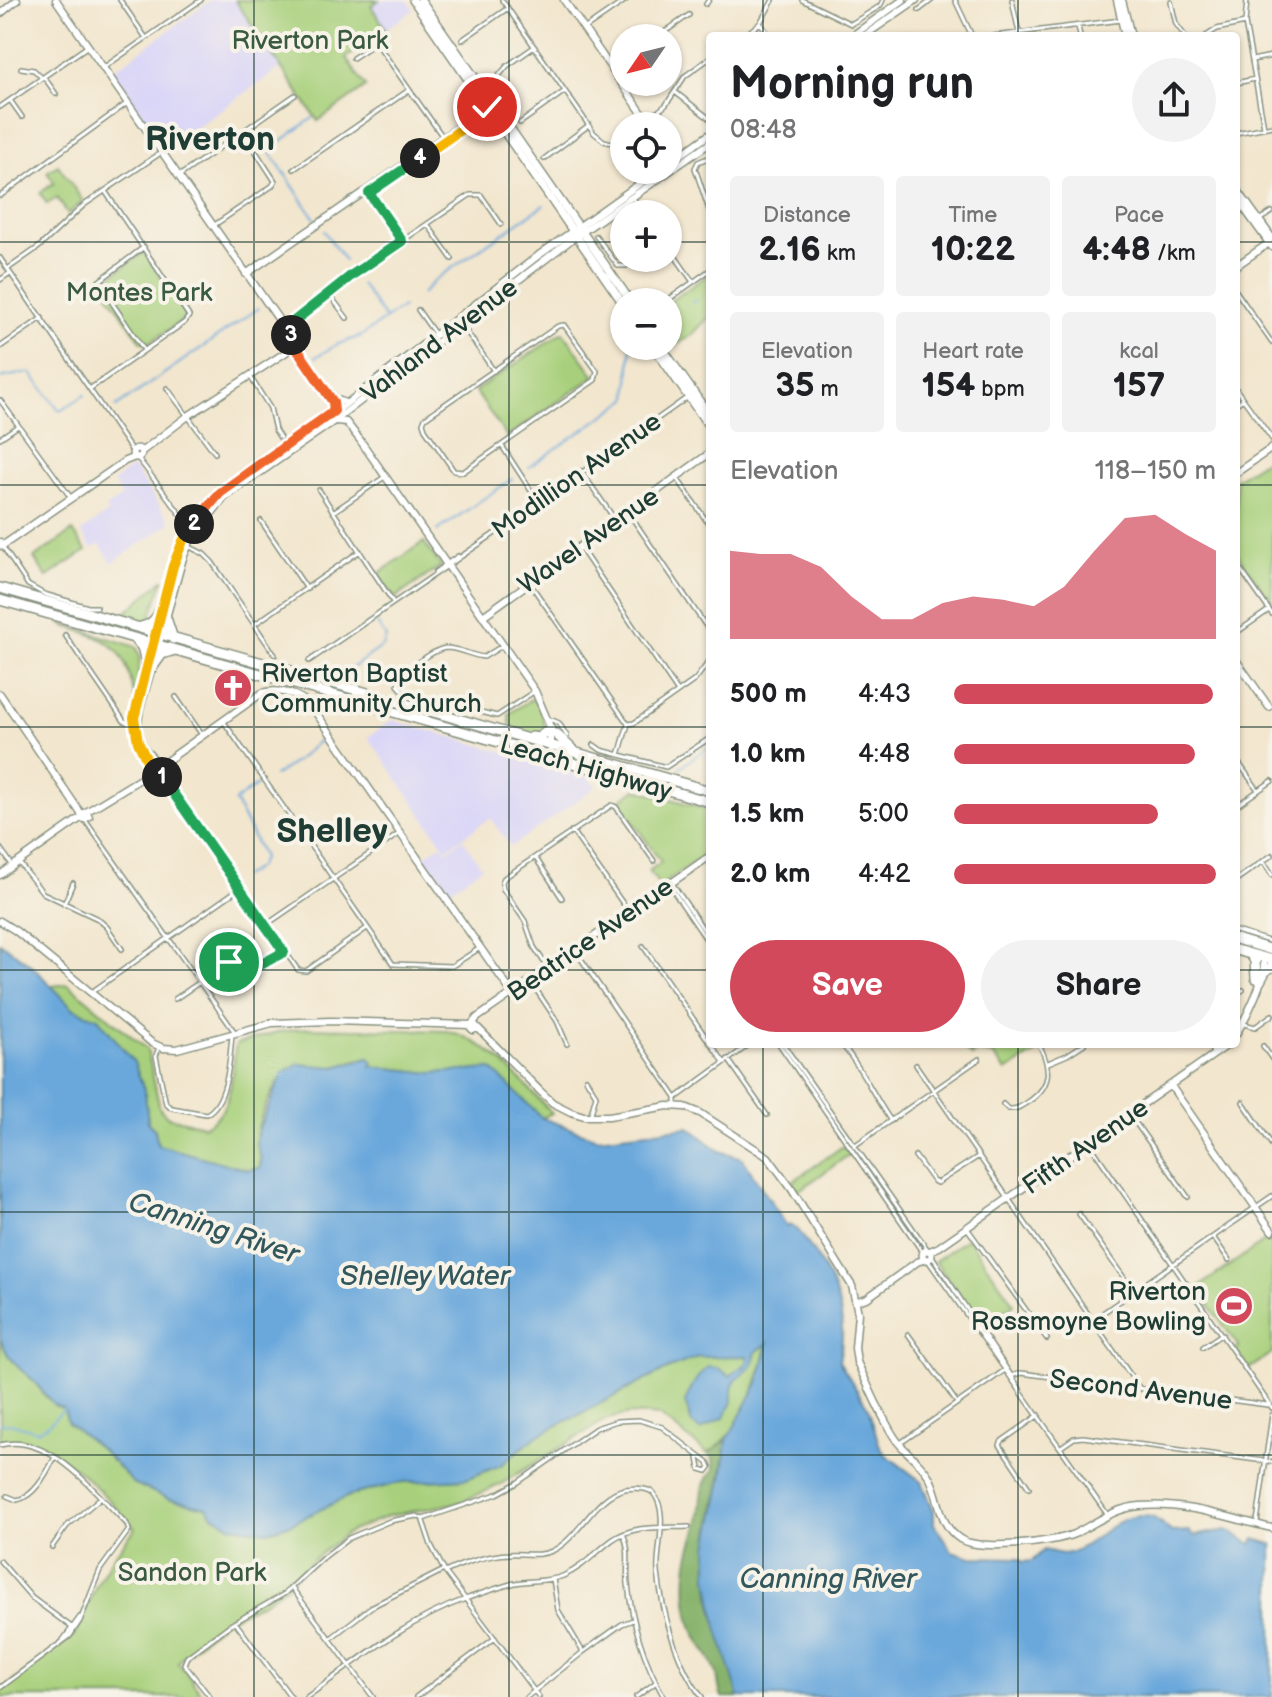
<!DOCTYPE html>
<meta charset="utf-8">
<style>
body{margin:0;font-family:"Balsamiq Sans",sans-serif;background:#f2f2f2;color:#202124;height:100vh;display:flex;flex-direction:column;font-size:30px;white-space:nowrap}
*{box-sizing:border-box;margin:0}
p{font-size:26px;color:#757577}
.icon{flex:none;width:44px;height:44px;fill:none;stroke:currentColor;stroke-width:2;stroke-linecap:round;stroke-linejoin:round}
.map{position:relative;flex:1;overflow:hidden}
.drawer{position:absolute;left:706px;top:32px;width:534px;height:1016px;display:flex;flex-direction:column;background:#fff;border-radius:8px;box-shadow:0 2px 6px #0004}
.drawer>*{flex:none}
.needle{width:52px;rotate:235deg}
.controls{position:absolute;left:610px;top:24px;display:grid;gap:16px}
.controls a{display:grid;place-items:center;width:72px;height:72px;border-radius:50%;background:#fff;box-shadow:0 2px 6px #0004;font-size:40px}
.pin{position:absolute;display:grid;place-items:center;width:68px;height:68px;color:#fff;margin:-34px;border:4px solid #fff;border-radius:50%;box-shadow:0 2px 8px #0007}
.km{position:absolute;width:40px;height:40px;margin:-20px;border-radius:50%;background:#222;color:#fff;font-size:22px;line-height:40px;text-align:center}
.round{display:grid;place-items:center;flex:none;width:84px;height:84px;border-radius:42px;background:#f2f2f2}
.summary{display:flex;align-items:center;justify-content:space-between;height:136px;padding:0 24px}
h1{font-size:44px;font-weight:600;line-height:60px}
.stats{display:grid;grid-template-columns:repeat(3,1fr);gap:12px;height:136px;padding:8px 24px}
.stats div{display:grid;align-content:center;border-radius:8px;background:#f2f2f2;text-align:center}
.stats b{font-size:34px;font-weight:600}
.stats small{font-size:22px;font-weight:400}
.stats p{font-size:22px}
.chart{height:224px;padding:16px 24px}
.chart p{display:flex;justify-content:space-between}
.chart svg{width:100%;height:144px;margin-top:8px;fill:#d1495b;opacity:.7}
.primary-button{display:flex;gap:16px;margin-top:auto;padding:16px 24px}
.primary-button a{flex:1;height:92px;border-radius:48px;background:#d1495b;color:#fff;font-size:32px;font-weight:600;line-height:92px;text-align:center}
.primary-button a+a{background:#f2f2f2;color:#202124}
ul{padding:0 24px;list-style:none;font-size:26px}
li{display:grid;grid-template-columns:128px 96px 1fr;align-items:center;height:60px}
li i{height:20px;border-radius:10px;background:#d1495b}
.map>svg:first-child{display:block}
</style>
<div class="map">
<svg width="1272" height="1697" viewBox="0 0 1272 1697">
<rect width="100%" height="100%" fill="#f7f3e8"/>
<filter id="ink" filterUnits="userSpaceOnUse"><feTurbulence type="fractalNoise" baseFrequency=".0125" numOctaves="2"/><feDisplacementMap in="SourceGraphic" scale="16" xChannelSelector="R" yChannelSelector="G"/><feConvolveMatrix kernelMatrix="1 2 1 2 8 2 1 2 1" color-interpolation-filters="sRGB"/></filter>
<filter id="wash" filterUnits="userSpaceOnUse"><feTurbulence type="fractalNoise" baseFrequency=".006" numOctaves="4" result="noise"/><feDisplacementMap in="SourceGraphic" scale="32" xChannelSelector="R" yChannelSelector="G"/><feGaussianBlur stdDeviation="1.8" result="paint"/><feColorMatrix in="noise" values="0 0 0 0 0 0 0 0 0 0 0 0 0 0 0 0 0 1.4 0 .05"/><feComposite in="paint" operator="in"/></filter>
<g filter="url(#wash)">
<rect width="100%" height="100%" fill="#f2e6ce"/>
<!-- built -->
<path fill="#dad6f7" d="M211,0H235L281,68L166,148L111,72Z
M379,0H407L414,10L386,29L370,6Z
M133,467L171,523L112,563L100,544L92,549L81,532L108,513L106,508L122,497L113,482Z
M392,720L588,776L596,787L511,847L490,818L446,849L368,737Z
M463,839L482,867L447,892L423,857L441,844L446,851Z"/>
<!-- green -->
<path fill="#a8d07b" stroke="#648658" stroke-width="2" d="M235,0H379L371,6L386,29L346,58L366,87L318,121Z
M58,165L83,201L68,214L57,198L47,204L40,193L54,183L47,172Z
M144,252L186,314L183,320L147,344L141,341L104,288V281Z
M710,273V316L692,335L671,348L668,346V303Z
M563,332L595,376L507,437L475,391Z
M1272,455V603L1236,552V479Z
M73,531L86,551L47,577L34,558Z
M424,542L441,566L395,598L378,574Z
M164,579L149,620L143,624L101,614L102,609L124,614Z
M59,622L136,647L140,656L135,700C126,647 113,640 64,626Z
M531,699L539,704L546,730L535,737L515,732L510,723L509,714Z
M636,789L710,810V851L660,886L649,871L661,862L619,801Z
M68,984L147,1049L160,1109L168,1117L204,1126C235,1111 231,1075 236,1044L278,1032L307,1028L448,1031C492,1042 521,1082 552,1113L542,1118L492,1069L432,1073L370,1066L371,1060L369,1058C357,1058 349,1063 338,1066C327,1070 312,1063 300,1065C280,1067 261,1112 257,1131C254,1144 262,1155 260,1168L248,1170L157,1145L155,1130L148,1123L145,1093L98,1018L74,1009L51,986Z
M959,1044H1035L1038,1052L1006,1071L993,1055L979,1052L972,1056Z
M843,1146L850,1154L798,1191L792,1182Z
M968,1238L1014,1304L981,1326L935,1261Z
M1269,1238L1272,1242V1353L1249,1369L1235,1350L1239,1347L1197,1288Z
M0,1339L8,1355L19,1368L33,1380L46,1397L64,1409L68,1423L104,1452L133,1483L169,1499L207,1507L213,1515L231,1526L268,1531L288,1525L351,1495L403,1482L466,1479L501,1465L537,1436L669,1368L698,1357H715L769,1341C757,1384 747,1427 708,1454L660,1416L630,1414L607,1419L499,1485L461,1502L388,1516L349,1532L315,1558L284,1588L265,1601L224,1621L183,1656L178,1662L201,1693L200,1697H0V1691L74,1636L97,1584L112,1558L135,1529C111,1501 62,1447 26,1441C18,1439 8,1440 0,1441Z"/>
<!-- forest -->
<path fill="#86b26b" stroke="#527850" stroke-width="2" d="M727,1440C722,1485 705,1530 708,1576C711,1619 730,1656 739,1697H722C716,1684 720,1678 715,1669C710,1655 699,1644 694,1631C686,1613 685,1583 688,1563C690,1547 698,1532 700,1515C703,1497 700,1483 714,1470L713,1458L708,1454Z"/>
<!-- water -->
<path fill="#6aa8dc" stroke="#447288" stroke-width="2" d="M0,942L32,966L74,1009L98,1018L134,1062L145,1093L148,1123L155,1130L158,1145L248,1170L260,1168L261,1159L256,1143L258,1130L283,1073L298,1064L335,1067L369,1058L373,1062L371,1066L432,1073L492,1069L542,1118L597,1138L689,1127L720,1151L742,1158L787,1226L790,1224L799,1231C829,1273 851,1307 839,1361L868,1408L879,1444L885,1454L922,1482L934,1511V1524L952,1551L971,1557L1018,1558L1023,1562L1032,1561L1044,1550C1050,1551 1058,1554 1063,1554C1094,1550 1115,1509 1151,1517C1158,1519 1166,1528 1172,1532L1189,1531L1193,1536L1227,1530L1252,1544L1255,1539L1272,1544V1697H739L717,1627L708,1578V1546L722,1480L727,1440L759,1381L768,1343L756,1352L752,1366L735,1381L732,1388V1402L724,1418L700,1430L692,1424L685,1402C691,1388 696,1376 708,1367L718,1368L730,1376L747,1363L748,1356L698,1357L669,1368L537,1436L501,1465L466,1479L403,1482L351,1495L288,1525L268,1531L231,1526L213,1515L207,1507L169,1499L133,1483L104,1452L68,1423L64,1409L54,1405L33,1380L19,1368L8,1355L0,1339Z"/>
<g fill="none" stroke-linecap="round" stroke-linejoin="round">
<!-- stream -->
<path stroke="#6aa8dc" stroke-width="2" d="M313,118L269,150L315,219
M324,231L345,261
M361,284L385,319
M422,294L436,279L544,205
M692,303L696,300
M316,357L336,345L361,336L403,307
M0,378L30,372L60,411L85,395
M116,407L259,308
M529,467L628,399L631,346
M437,531L512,479
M345,673L383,646L386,637L377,624
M679,768L710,746
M274,776L299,759L323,737
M243,877L258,867L263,857L235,801L257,785
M0,1424L10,1423L37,1431L48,1425L64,1409"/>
</g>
</g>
<g filter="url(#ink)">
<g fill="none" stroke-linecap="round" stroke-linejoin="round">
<!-- street casing -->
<g stroke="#889281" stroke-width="6">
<path id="street" d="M120,0L146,38
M502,0L594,133L604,141L624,146
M802,0L851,24L880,6L883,0
M955,0L972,36
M1012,0L1019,33
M1247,0L1245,23L1264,127
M1171,2L1176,24L1185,36
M706,4L709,0
M919,10L932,0
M760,23L770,36
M1078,26L1080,36
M584,29L626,0
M744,36L760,23L773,0
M994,36L1121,20
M1206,36L1217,29L1245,23
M656,38L689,15
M462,40L508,8
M353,58L371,46L380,48L445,140
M1252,60L1272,56
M21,68L34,70L42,78
M103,68L201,0
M611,69L624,60
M44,77L56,94
M1236,83L1255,79
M492,84L507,66L534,47
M675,92L710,119
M10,100L22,117
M0,107L88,46
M647,120L666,105L685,76L710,58
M520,123L565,91
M1236,133L1272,126
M710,157L698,162L695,168L710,213
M544,159L589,125
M294,169L409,90
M179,176L295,95
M367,190L401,240
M0,196L126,104
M632,197L645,214
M1259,220L1272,212
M428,225L452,259
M213,226L272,186L275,181L243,132
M596,236L618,266H626L635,258
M668,246L693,282
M144,247L98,282L144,350
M0,258L132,451
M9,268L39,247L84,205L162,152
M0,280L10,273
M1236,291L1272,343
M329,294L347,318
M665,302L710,270
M418,310L435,334
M462,325L494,371
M564,325L597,371L595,380L463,472L454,471L425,429L423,423L425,418L558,326Z
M287,328L352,275L470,195H481L501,224
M0,347L42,318
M251,378L270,408L275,430L280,438
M91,388L185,322L189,316L105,191
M167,388L215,453
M1236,389L1272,439
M0,400L71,498
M1236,404L1243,399
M0,438L18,426
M502,446L539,503
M137,457L191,528
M581,471L616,521
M677,478L710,526
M319,490L393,602
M333,512L383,478
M628,512L710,632
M261,521L307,589
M579,546L678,692
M3,547L28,585L44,594L88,607H97
M190,547L204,554L212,562L275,655
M1236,563L1272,614
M435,572L458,556
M531,585L628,724
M255,624L360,551
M1236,633L1269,610
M65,635L124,721L137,725
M502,646L484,657C471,656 459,648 446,648C434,649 399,674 398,685L405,693L497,716L535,691
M309,661L539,503L688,397
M176,697L202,735
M552,720L559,723L567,736
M224,722L393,964L452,966L480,948
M594,745L601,750L666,767L710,738
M619,755L628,724L634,723L695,680L710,660
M1236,759L1258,790
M161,767L164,779
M156,772L164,779L298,970L306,971L367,928
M1236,806L1272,781
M85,820L234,1031
M572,831L631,915
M0,848L13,866
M535,857L562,898
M1263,861L1272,875
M20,864L43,893L98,919L107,927L122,949
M1236,880L1272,855
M672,883L710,939
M669,885L710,945
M64,904L73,883
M266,925L400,833
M1236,931L1272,942
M643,946L710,1043
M575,950L676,1098V1105
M550,971L534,947L525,921L503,889L502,882L504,878L612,805L616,807L654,861
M198,978L218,963L260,965L284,952
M531,982L557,1021L567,1044
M93,991L240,888
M1236,994L1243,990
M175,999L200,982
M1244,1024L1255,1027L1272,1015
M711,1044L724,1062
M779,1044L923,1253
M783,1044L928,1250
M841,1044C862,1067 873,1096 891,1121
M1207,1044L1215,1055
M1263,1046L1272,1059
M159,1047L156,1056L166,1104L172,1108L206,1114C228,1104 230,1057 232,1035
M728,1059L767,1115
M1048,1063L1067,1055L1084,1044
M916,1065L1140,1389
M586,1079L596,1095L590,1117
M676,1098L750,1044
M1243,1102L1272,1145
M1003,1104L1008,1109C1018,1110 1023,1105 1031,1100C1053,1084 1050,1066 1039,1044
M1130,1115L1188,1197
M1089,1143L1272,1408
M854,1146L979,1059
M915,1156L933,1181L937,1183L979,1156
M1079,1214L1134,1292
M967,1228L1047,1339
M1213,1237L1229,1260
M932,1256L1020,1389
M927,1259L1107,1514
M1094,1319L1272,1196
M908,1334L957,1403
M1203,1347L1222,1334
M1011,1376L1021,1373L1268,1405
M899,1444L1005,1370
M0,1445C50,1432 95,1493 127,1524L129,1530L100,1570L80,1621L70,1636L0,1688
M1061,1447L1074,1438L1083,1437L1272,1462
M698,1458L700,1469L707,1471
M1029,1488L1000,1445L1002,1441L1039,1415
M7,1496L17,1500C35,1497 47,1472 55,1457
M423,1521L431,1545L445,1572L539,1697
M1257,1522L1272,1415
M623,1534C631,1549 626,1567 628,1584C632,1623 645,1663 664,1697
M52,1547L67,1526L99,1499
M0,1561L32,1598L74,1629
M445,1572C464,1563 488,1555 509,1554C523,1553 539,1557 552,1551C580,1538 595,1495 625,1489C632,1488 649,1487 654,1494C669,1514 656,1549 658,1572C662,1612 677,1666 702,1697
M553,1579L558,1610L583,1652
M292,1588L373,1697
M235,1622L291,1697
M331,1638L371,1607L444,1570
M63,1640L80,1617
M210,1697L184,1664L187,1657L230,1625L284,1594L324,1557L349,1538L390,1521L417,1516L423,1519L497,1494L517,1483L596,1428L617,1421L639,1420L662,1427L708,1463L710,1467L707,1471
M307,1697C359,1659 407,1620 468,1598C483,1593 499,1587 515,1583C531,1580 547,1582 563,1576C582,1568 596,1552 612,1540C634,1524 664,1528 689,1527
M416,1697L495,1638
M527,1697L583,1652L622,1624L633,1620
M636,1697L655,1683"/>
</g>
<!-- secondary casing -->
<g stroke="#889281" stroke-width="9">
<path id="secondary" d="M56,0L334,399L346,403
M564,0L651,126
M1117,0L1125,36
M1122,0L1131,36
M0,14L17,0
M852,36L903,0
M864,36L916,0
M668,148L674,156
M668,164L710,134
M1236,188L1272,238
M1236,197L1272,247
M1236,266L1269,243
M246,274L490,105
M336,421L346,422L360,440L535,691L549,724L551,749
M132.5 453a4.5 4.5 0 1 1 9 0a4.5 4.5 0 1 1-9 0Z
M141,452L188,416L297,345
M1236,473L1272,448
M0,542L2,546L125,461L135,457
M168,586L183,541L220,493L333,414L539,255L659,170
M483,616L710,453
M1236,660L1269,707
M142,687L162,612
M0,694L82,815
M150.5 766a5.5 5.5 0 1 1 11 0a5.5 5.5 0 1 1-11 0Z
M156,761C138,746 136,730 140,709L183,558L191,539L225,497L337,419L572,239L710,143
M161,765L262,693C280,688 299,694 312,707L514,996
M86,812L153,771
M86,812L89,817L84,819L82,815Z
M0,875L82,817
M0,921L16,931L152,1043L163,1048L177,1049L272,1023L331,1021L471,1025
M472,1024L477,1018L710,856
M473,1024L476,1028L473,1030L470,1027Z
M476,1026L540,1091L553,1103L571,1112L584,1116H609L668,1106L685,1107L700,1113L768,1157L791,1188L852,1286L858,1313L855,1348L857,1362C869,1387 880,1415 895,1438C904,1452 919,1460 928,1475C941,1496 937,1524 960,1539C979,1551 1053,1543 1074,1534C1097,1523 1113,1508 1140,1506C1185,1502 1229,1518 1272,1528
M1236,1034C1246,1018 1269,974 1263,957
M1171,1086L1272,1231
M922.5 1255a4.5 4.5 0 1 1 9 0a4.5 4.5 0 1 1-9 0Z
M930,1251L939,1247L1229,1044
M857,1301L867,1298L917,1262L926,1259"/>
</g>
<!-- primary casing -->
<g stroke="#889281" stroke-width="10">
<path id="primary" d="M413,0L624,305
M421,0L631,302
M653,346L710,428
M661,346L710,416"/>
</g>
<!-- highway casing -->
<g stroke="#889281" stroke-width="12">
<path id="highway" d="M0,588L710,791
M0,600L710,802
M166,618L173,639
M141,627C161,624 163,600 168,584
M136,640L142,647L147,665
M152,668L162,654L175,650
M556,734L574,751
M532,737L538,738L550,729
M1236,939L1272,950
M1236,950L1272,960
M1251,955L1255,961L1256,978
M1260,981L1266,970L1272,967"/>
</g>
<!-- street -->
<use href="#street" stroke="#fff" stroke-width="3"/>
<!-- secondary -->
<use href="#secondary" stroke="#fff" stroke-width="6"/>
<!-- primary -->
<use href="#primary" stroke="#fff" stroke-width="7"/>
<!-- highway -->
<use href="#highway" stroke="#fff" stroke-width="9"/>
</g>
</g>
<g fill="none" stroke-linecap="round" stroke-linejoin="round" filter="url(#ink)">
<!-- split-1 casing -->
<g stroke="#fff" stroke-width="16">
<path id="split-1" d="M162,777L284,952L260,965L229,962"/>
</g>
<!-- split-2 casing -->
<g stroke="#fff" stroke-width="16">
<path id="split-2" d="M162,777L151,769L138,742L134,718L173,566L183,541L194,524"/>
</g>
<!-- split-3 casing -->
<g stroke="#fff" stroke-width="16">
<path id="split-3" d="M194,524L220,493L334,411L333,402L295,346L297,345L291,335"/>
</g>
<!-- split-4 casing -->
<g stroke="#fff" stroke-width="16">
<path id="split-4" d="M291,335L287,329L288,326L352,275L402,241L369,193L420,158"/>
</g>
<!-- split-5 casing -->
<g stroke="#fff" stroke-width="16">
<path id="split-5" d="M420,158L489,110L487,107"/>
</g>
<!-- split-1 -->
<use href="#split-1" stroke="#22a559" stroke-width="10"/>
<!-- split-2 -->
<use href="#split-2" stroke="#f5b400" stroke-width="10"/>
<!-- split-3 -->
<use href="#split-3" stroke="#f0652b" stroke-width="10"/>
<!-- split-4 -->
<use href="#split-4" stroke="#22a559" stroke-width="10"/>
<!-- split-5 -->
<use href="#split-5" stroke="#f5b400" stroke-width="10"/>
</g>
<!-- grid -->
<path fill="none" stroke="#1f3d34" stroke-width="2" stroke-opacity="0.55" d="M254,0V1697M509,0V1697M763,0V36M1018,0V36M0,242H624M668,242H710M1236,242H1272M0,485H710M1236,485H1272M0,727H710M1236,727H1272M0,970H710M1236,970H1272M763,1044V1697M1018,1044V1697M0,1212H1272M0,1455H1272"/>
<!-- icons -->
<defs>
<g id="church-disc" transform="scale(2)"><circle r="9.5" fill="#d1495b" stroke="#f7f3e8"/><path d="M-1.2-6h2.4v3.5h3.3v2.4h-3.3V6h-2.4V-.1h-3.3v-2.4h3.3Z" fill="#fff"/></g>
<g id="stadium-disc" transform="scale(2)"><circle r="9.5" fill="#d1495b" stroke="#f7f3e8"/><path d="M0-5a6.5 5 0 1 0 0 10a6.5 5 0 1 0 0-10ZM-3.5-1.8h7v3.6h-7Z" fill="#fff"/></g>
</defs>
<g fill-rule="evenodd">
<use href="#church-disc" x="233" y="688"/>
<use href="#stadium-disc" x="1234" y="1306"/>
</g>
<g text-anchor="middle" stroke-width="8" stroke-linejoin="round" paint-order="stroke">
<!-- park labels -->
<g font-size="26" fill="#3a5a42" stroke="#f7f3e8">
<text x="310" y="49">Riverton Park</text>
<text x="139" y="301">Montes Park</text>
<text x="192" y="1581">Sandon Park</text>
</g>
<!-- street labels -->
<g font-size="26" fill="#1f3d34" stroke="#f7f3e8">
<text transform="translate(439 340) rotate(-37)" y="9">Vahland Avenue</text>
<text transform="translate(576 475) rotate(-35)" y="9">Modillion Avenue</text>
<text transform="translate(588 540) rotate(-35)" y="9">Wavel Avenue</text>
<text transform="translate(586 767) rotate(16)" y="9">Leach Highway</text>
<text transform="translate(590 939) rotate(-35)" y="9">Beatrice Avenue</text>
<text transform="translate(1085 1146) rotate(-35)" y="9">Fifth Avenue</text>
<text transform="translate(1141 1389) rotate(7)" y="9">Second Avenue</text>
</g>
<!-- poi labels -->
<g font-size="26" fill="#1f3d34" stroke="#f7f3e8" text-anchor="start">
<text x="261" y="682">Riverton Baptist<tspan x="261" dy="30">Community Church</tspan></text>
<text x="1206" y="1300" text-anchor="end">Riverton<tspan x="1206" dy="30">Rossmoyne Bowling</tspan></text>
</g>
<!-- water labels -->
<g font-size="28" font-style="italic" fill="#32585e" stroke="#f7f3e8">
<text transform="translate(214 1227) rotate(18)" y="10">Canning River</text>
<text x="425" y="1285">Shelley Water</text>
<text x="828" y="1588">Canning River</text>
</g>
<!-- district labels -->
<g font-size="34" font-weight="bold" fill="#1f3d34" stroke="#f7f3e8">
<text x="210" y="150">Riverton</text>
<text x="332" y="842">Shelley</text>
</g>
</g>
</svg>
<div class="controls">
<a><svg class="needle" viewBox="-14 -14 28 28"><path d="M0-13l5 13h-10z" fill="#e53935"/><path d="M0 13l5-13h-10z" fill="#757577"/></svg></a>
<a><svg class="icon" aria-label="locate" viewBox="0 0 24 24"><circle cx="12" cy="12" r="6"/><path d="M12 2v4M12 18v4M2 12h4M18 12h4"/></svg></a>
<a>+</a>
<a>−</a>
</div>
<div class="pin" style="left:229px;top:962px;background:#1e9e55"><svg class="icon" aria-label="arrive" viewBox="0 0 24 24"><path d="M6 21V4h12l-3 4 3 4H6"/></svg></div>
<div class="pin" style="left:487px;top:107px;background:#d93025"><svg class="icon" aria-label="check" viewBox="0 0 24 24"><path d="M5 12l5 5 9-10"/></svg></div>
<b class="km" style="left:162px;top:777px">1</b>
<b class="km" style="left:194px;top:524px">2</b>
<b class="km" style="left:291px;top:335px">3</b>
<b class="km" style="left:420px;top:158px">4</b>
<section class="drawer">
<div class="summary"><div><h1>Morning run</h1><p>08:48</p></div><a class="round"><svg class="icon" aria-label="share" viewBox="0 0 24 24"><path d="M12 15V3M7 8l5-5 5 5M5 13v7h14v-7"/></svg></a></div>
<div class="stats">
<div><p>Distance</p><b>2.16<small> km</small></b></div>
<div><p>Time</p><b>10:22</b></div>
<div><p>Pace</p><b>4:48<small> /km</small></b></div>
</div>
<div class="stats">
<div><p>Elevation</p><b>35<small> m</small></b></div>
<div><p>Heart rate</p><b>154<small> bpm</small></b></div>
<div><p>kcal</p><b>157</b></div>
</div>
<div class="chart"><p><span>Elevation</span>118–150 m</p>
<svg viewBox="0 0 160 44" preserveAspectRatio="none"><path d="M0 44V17L10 18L20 18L30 22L40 31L50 38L60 38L70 33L80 31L90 32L100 34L110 28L120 17L130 7L140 6L150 12L160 17V44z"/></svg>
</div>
<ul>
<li><b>500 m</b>4:43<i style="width:99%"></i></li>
<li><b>1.0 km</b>4:48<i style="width:92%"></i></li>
<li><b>1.5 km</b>5:00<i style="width:78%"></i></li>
<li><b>2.0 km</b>4:42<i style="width:100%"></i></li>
</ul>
<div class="primary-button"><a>Save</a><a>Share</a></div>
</section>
</div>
